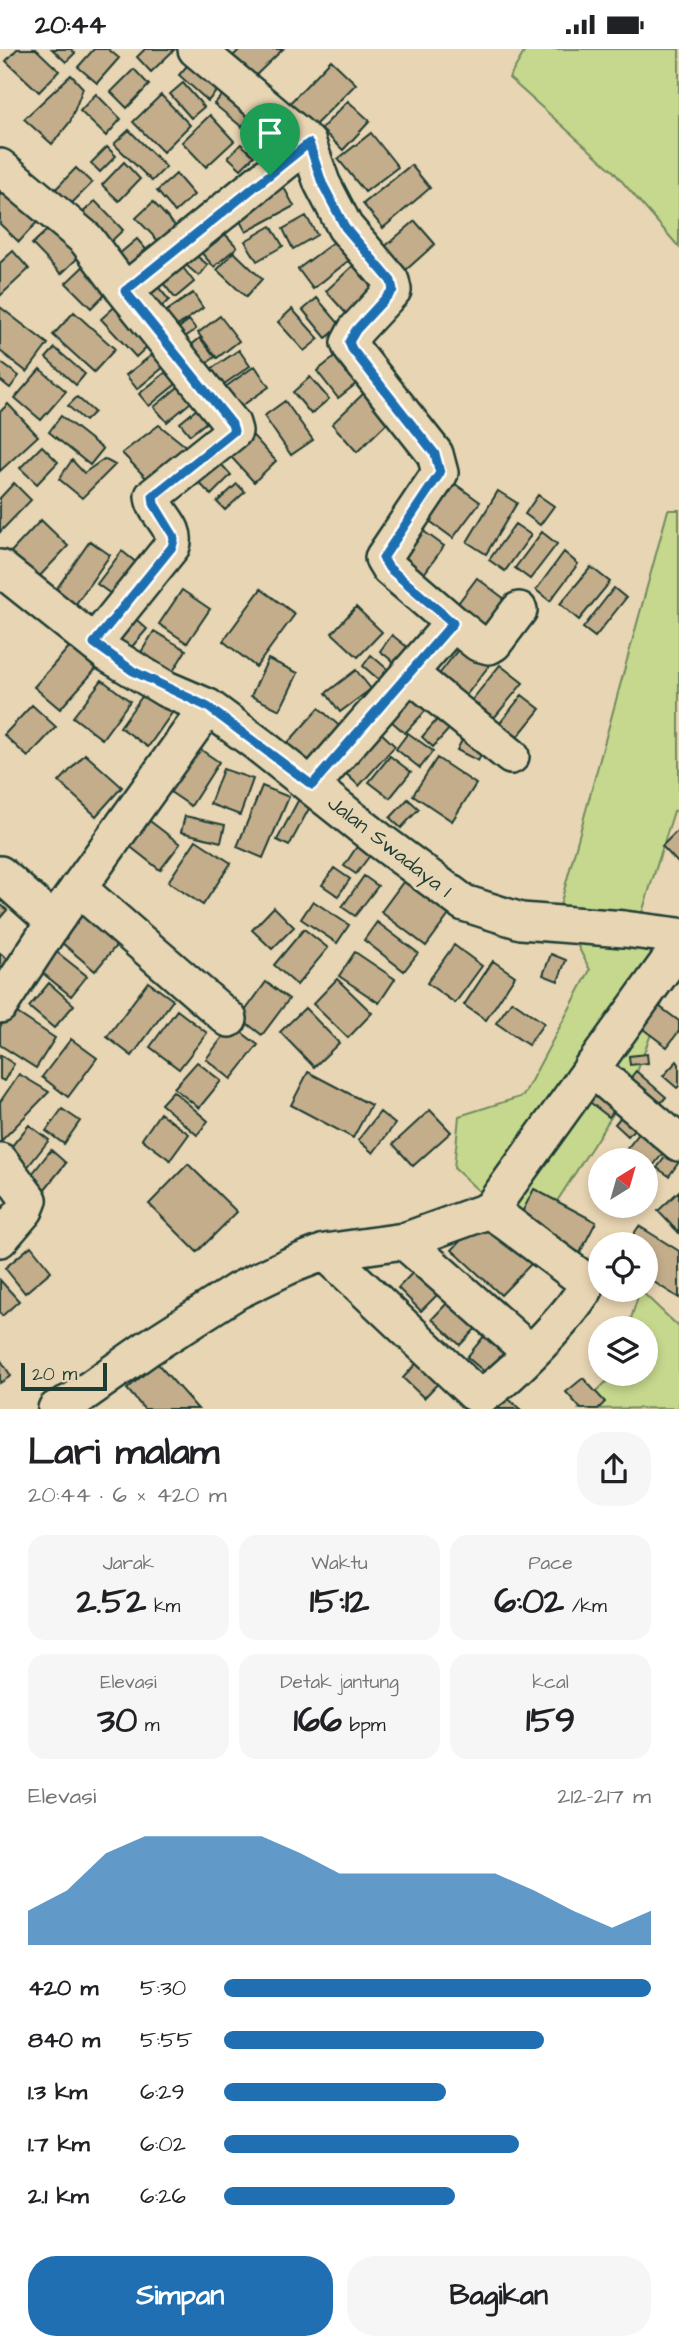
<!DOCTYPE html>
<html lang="id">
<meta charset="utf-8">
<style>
body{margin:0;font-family:"Architects Daughter",sans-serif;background:#f6f6f6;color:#202124;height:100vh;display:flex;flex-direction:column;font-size:26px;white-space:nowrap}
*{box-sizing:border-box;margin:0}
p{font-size:23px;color:#757577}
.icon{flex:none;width:38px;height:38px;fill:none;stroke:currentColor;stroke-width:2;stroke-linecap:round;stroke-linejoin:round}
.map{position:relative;height:1360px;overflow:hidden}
.drawer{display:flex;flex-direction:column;background:#fff;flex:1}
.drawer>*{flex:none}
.needle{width:46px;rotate:37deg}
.buttons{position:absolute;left:588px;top:1099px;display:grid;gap:14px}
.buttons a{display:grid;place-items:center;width:70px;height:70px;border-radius:50%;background:#fff;box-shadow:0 4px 10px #0003;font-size:35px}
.scale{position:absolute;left:21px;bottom:18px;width:86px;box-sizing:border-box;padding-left:7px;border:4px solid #1f3d34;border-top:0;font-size:19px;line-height:24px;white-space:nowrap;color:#1f3d34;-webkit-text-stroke:5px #e8d5b3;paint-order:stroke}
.pin{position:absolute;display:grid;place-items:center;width:60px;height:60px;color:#fff;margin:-72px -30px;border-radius:50% 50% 50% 0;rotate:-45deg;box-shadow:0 0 7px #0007}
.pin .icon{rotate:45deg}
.round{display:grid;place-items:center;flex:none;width:74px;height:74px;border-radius:28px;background:#f6f6f6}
.head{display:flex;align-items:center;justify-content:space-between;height:119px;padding:0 28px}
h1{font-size:38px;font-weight:700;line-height:52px}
.metrics{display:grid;grid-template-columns:repeat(3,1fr);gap:10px;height:119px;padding:7px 28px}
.metrics div{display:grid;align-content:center;border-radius:18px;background:#f6f6f6;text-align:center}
.metrics b{font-size:35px;font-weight:700}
.metrics small{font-size:19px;font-weight:400}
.metrics p{font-size:19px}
.chart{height:196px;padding:14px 28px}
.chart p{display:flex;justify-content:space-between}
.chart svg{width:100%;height:126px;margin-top:7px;fill:#1f6fb2;opacity:.7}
.cta{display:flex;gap:14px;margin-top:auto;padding:14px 28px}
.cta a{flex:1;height:80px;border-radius:28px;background:#1f6fb2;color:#fff;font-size:28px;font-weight:700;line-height:80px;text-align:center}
.cta a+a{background:#f6f6f6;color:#202124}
ul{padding:0 28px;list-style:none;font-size:23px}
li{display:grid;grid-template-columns:112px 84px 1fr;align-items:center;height:52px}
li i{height:18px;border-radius:9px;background:#1f6fb2}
.status{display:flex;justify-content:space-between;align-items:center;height:49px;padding:0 35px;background:#fff;direction:ltr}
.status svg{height:19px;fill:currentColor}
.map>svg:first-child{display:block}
</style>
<div class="status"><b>20:44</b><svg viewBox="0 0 49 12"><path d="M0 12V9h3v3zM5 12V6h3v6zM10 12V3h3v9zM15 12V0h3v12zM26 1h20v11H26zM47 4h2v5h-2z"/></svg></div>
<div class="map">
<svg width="679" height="1360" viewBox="0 0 679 1360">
<rect width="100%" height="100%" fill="#e8d5b3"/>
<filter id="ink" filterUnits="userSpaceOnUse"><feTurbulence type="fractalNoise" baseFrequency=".0143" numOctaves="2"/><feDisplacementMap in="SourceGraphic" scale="14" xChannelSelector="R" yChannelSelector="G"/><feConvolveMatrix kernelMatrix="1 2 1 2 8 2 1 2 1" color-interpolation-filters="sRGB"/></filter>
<g filter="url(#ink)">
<!-- green -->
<path fill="#c6d88d" stroke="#728a60" stroke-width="2" d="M526,0H679V198L613,122L509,29Z
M668,461H679V761L674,762L641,867L678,911L633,1034L532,1191L454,1119L459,1067L523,1047L590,921L559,860Z
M640,1241L679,1278V1359L579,1360L614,1325H646V1279H628Z"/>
<!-- building -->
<path fill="#c4ad8b" stroke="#1f3d34" stroke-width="2" d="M17,0H36L59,22L39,43L6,12Z
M52,0H71L75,4L66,13Z
M94,0H108L119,9L97,34L78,18Z
M145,0H175L151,23L137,8Z
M240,0H283L251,31L231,9Z
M192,11L221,37L208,52L179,26Z
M331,11L356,35L309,82L285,59Z
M134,20L149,36L127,59L111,43Z
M71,26L83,39L70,73L52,95L24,70Z
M183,34L204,58L191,69L170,45Z
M224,44L252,66L242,78L214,55Z
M96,45L121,70L106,87L80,62Z
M161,46L190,76L163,103L133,73Z
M348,52L370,72L343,101L321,80Z
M265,63L294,90L272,113L244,86Z
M210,66L234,92L206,118L182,93Z
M129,81L166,118L152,132L114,95Z
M371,84L398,118L365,143L338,110Z
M241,95L254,107L241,120L228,108Z
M107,98L116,107L100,123L91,114Z
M124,113L140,130L119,152L102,136Z
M411,116L430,139L383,179L363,155Z
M76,119L92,134L64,162L49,147Z
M176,125L194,146L175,163L157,142Z
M282,135L294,157L246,183L234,161Z
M3,139L38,172L19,193L0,175V141Z
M95,152L123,181L102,201L74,172Z
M153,153L180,182L164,198L136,169Z
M306,167L317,186L293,200L283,180Z
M57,172L85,202L61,225L32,195Z
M415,172L435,195L397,229L376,205Z
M214,173L237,198L214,218L192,193Z
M271,177L283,197L257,212L245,192Z
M137,190L150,205L119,231L106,216Z
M338,190L353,208L313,240L298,220Z
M184,197L208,216L199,227L175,207Z
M13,202L29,220L0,247V214Z
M234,203L262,230L246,248L217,221Z
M89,212L113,237L91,259L66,234Z
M178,212L194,233L175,249L158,228Z
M357,213L383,241L351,270L326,242Z
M150,228L169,251L151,267L131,244Z
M193,244L203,259L166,285L155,270Z
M317,249L341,277L326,289L303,261Z
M120,253L154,291L136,308L101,270Z
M0,258L48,295L27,323L0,302Z
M292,260L319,290L304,302L278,273Z
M74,263L115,300L94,323L53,286Z
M220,267L239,292L217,309L198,284Z
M189,271L196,280L176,295L169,287Z
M200,289L215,308L197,321L183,303Z
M55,299L85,325L76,336L46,309Z
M161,299L171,312L137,340L126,326Z
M239,301L250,317L217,340L205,324Z
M336,307L357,334L338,349L317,322Z
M0,313L19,327L10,339L0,331Z
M255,317L269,338L234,362L221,341Z
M171,319L181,331L149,357L139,345Z
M40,320L66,342L41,371L15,349Z
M310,328L329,350L311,365L293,343Z
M183,334L196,349L167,373L154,358Z
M364,344L390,371L357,403L332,375Z
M77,348L94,363L85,372L68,357Z
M285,352L313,391L291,406L264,367Z
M8,355L38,387L0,422V363Z
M203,355L213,368L190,386L180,374Z
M61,367L103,400L90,416L49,383Z
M159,376L188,399L152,435L122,404Z
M245,378L276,412L254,433L223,399Z
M42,397L58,413L37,435L20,419Z
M213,406L231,426L211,446L192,426Z
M104,410L115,416L82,449L59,430L72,411L84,424Z
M447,429L480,453L453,489L420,465Z
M14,434L31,451L0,483V449Z
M237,435L245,443L225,461L217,453Z
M498,442L517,454L486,505L467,493Z
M538,446L554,457L540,476L525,465Z
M41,471L68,497L36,531L9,505Z
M515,475L531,486L505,522L489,511Z
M415,476L444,497L421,529L392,507Z
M542,483L557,495L530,530L515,519Z
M90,492L110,506L75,556L55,542Z
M122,502L138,515L114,547L97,535Z
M564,503L578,515L550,552L536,541Z
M591,518L610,533L579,571L560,555Z
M477,529L510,554L483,590L450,565Z
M614,539L626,549L595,588L583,579Z
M261,540L295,565L256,618L223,592Z
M182,541L210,560L187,594L159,575Z
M356,558L382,583L358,608L332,584Z
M129,564L147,580L125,606L107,590Z
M154,582L186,601L169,629L137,610Z
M392,586L417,606L405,622L380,602Z
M464,593L491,614L464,649L437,628Z
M70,597L96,620L60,660L34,638Z
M371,606L393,625L384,635L363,617Z
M268,610L298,624L280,661L251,647Z
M500,616L523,634L494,669L472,651Z
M356,621L371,640L340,663L326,644Z
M102,631L130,652L102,690L73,668Z
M407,638L429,658L405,684L383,665Z
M146,642L174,661L148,698L120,678Z
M522,646L540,660L510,697L493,683Z
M32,656L56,678L28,708L4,686Z
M319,659L345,682L311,721L285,697Z
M447,659L459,669L433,698L422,688Z
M375,678L395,697L359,737L338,717Z
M408,684L433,702L420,719L396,700Z
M464,687L485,699L478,712L457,701Z
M188,692L219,713L191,757L160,736Z
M85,705L122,738L96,767L59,733Z
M390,707L411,723L390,749L369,733Z
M437,709L476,735L452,772L413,746Z
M223,720L253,730L240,766L210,755Z
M262,737L289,748L263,809L237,798Z
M300,748L312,754L289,797L277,791Z
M408,750L419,760L401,779L390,769Z
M138,763L180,795L160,821L118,788Z
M185,767L225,776L221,793L181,783Z
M679,780V815L662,797Z
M196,791L231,814L203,856L168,833Z
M358,796L371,805L356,825L344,817Z
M334,819L350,830L338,847L322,836Z
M409,825L454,859L426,897L381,863Z
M364,827L378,837L355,867L342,858Z
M313,852L349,876L337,894L301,870Z
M0,855L7,861L0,869Z
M79,856L121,891L95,922L54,887Z
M274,858L294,878L272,900L252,881Z
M377,873L418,904L404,922L364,891Z
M304,880L328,899L297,936L274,916Z
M454,896L482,917L455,954L427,934Z
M49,897L87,927L71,947L34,917Z
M355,903L395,930L379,954L339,927Z
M0,904L11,913L0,926Z
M551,905L566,911L558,932L543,926Z
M493,912L515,927L486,971L464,956Z
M337,930L372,964L348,989L313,955Z
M148,933L173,951L132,1007L107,988Z
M266,933L289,950L262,986L240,969Z
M49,934L74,956L54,979L29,958Z
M512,952L544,974L528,996L496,974Z
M656,955L679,972V982L667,998L639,977Z
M305,959L339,994L314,1018L280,983Z
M11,960L55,989L36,1019L0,996V978Z
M177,961L207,984L179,1020L150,998Z
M232,976L258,996L231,1030L206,1010Z
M71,990L97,1009L68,1048L42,1028Z
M647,1005L648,1014L630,1016L629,1007Z
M0,1006L14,1015L4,1032L0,1030Z
M677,1012L679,1015V1037L677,1039L663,1027Z
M197,1013L221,1032L199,1059L174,1039Z
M636,1022L666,1048L654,1062L624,1037Z
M308,1023L371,1056L353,1089L291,1056Z
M19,1025L49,1043L1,1092L0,1053Z
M599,1032L623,1050L609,1068L586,1050Z
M173,1042L208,1072L197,1086L161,1055Z
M628,1059L642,1071L628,1087L615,1075Z
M62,1060L80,1072L64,1095L46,1082Z
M430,1061L451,1083L413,1117L393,1095Z
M380,1063L395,1075L373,1104L358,1091Z
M160,1064L189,1085L170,1111L142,1090Z
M29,1076L49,1091L22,1125L2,1109Z
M646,1076L670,1095L646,1126V1111H618Z
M671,1100L679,1106V1113L669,1127L657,1119Z
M51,1101L66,1114L40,1146L25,1134Z
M188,1115L237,1163L197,1203L149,1155Z
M534,1140L596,1173L580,1204L518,1171Z
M679,1142V1184L658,1162Z
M482,1168L532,1214L501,1246L452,1201Z
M639,1177L679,1202V1249L646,1228V1195H627Z
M31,1197L51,1222L25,1244L5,1219Z
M418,1218L442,1241L421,1262L398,1239Z
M0,1231L19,1252L2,1267L0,1264Z
M451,1250L479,1276L460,1296L432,1270Z
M489,1281L515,1303L493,1330L467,1308Z
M424,1306L446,1326L424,1349L403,1329Z
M0,1310L11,1327L0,1334Z
M157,1314L198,1360H144L127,1340Z
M583,1329L605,1353L598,1360H581L566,1343Z
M507,1349L520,1360H498Z"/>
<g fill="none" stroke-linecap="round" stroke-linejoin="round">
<!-- minor casing -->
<g stroke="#1f3d34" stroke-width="40">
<path id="minor" d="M196,0L308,94L322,134L345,178L391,232L393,241L356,281L349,294L352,300L435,405L440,424L383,509L389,519L453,574L312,736
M0,118L86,190L125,242
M0,519L108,605L166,640L208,658L258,695L379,791L464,854L521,872L624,880L679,887
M453,574L478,594L489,597L494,594L519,561
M94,594L172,497C179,478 154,465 153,447L234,382L232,375L125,242L308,94
M409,624L511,707
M0,825L54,873
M78,839L229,970
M0,956L54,873L208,658
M591,1019L679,1094
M0,1112L29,1151L25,1161L0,1190
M404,1192L531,1304
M325,1203L473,1343L481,1347C506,1333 573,1264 586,1238L580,1228L490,1161
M56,1360L73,1352L148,1299L237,1242L289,1217L325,1203L404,1192L490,1161L679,898"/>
</g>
<!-- minor -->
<use href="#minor" stroke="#e8d5b3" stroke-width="35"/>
</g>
</g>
<g fill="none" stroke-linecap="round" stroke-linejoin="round" filter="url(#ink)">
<!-- route casing -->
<g stroke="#fff" stroke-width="14">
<path id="route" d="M309,94L322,134L345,178L391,232L393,241L356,281L349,293L352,300L435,405L440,424L383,509L389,519L453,574L312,736L208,658L133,622L94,594L172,498L174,491L173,486L154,455L153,447L234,382L232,375L125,242Z"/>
</g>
<!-- route -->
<use href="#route" stroke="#1f6fb2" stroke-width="9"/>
</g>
<g text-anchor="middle" stroke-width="6" stroke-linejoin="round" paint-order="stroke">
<!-- street labels -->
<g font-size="21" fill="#1f3d34" stroke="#e8d5b3">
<text transform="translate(390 797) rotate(38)" y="7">Jalan Swadaya 1</text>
</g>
</g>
</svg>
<div class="buttons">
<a><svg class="needle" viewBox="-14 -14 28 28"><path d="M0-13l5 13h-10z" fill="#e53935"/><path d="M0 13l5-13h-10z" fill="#757577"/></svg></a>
<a><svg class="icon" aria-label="locate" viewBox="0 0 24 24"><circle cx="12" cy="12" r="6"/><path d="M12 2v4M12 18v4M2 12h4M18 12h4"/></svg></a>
<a><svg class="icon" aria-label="layers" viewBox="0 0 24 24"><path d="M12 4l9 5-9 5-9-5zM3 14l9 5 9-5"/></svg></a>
</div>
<div class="scale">20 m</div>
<div class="pin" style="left:270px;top:126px;background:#1e9e55"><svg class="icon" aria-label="arrive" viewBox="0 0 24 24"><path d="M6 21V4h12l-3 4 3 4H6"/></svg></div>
</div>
<section class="drawer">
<div class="head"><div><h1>Lari malam</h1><p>20:44 · 6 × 420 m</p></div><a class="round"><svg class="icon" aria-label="share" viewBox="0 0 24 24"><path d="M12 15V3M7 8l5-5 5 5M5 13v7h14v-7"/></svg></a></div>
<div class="metrics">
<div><p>Jarak</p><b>2.52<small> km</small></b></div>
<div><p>Waktu</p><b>15:12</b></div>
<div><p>Pace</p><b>6:02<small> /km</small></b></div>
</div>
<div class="metrics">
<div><p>Elevasi</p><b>30<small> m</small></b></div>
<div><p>Detak jantung</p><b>166<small> bpm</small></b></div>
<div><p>kcal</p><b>159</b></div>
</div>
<div class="chart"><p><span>Elevasi</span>212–217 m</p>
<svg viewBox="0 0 160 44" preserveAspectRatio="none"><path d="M0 44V32L10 25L20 12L30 6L40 6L50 6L60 6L70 12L80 19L90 19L100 19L110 19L120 19L130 25L140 32L150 38L160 32V44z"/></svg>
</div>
<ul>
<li><b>420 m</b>5:30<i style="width:100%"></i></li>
<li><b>840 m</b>5:55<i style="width:75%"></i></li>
<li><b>1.3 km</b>6:29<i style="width:52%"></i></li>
<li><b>1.7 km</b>6:02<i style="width:69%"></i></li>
<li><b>2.1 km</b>6:26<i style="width:54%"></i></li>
</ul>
<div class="cta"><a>Simpan</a><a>Bagikan</a></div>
</section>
